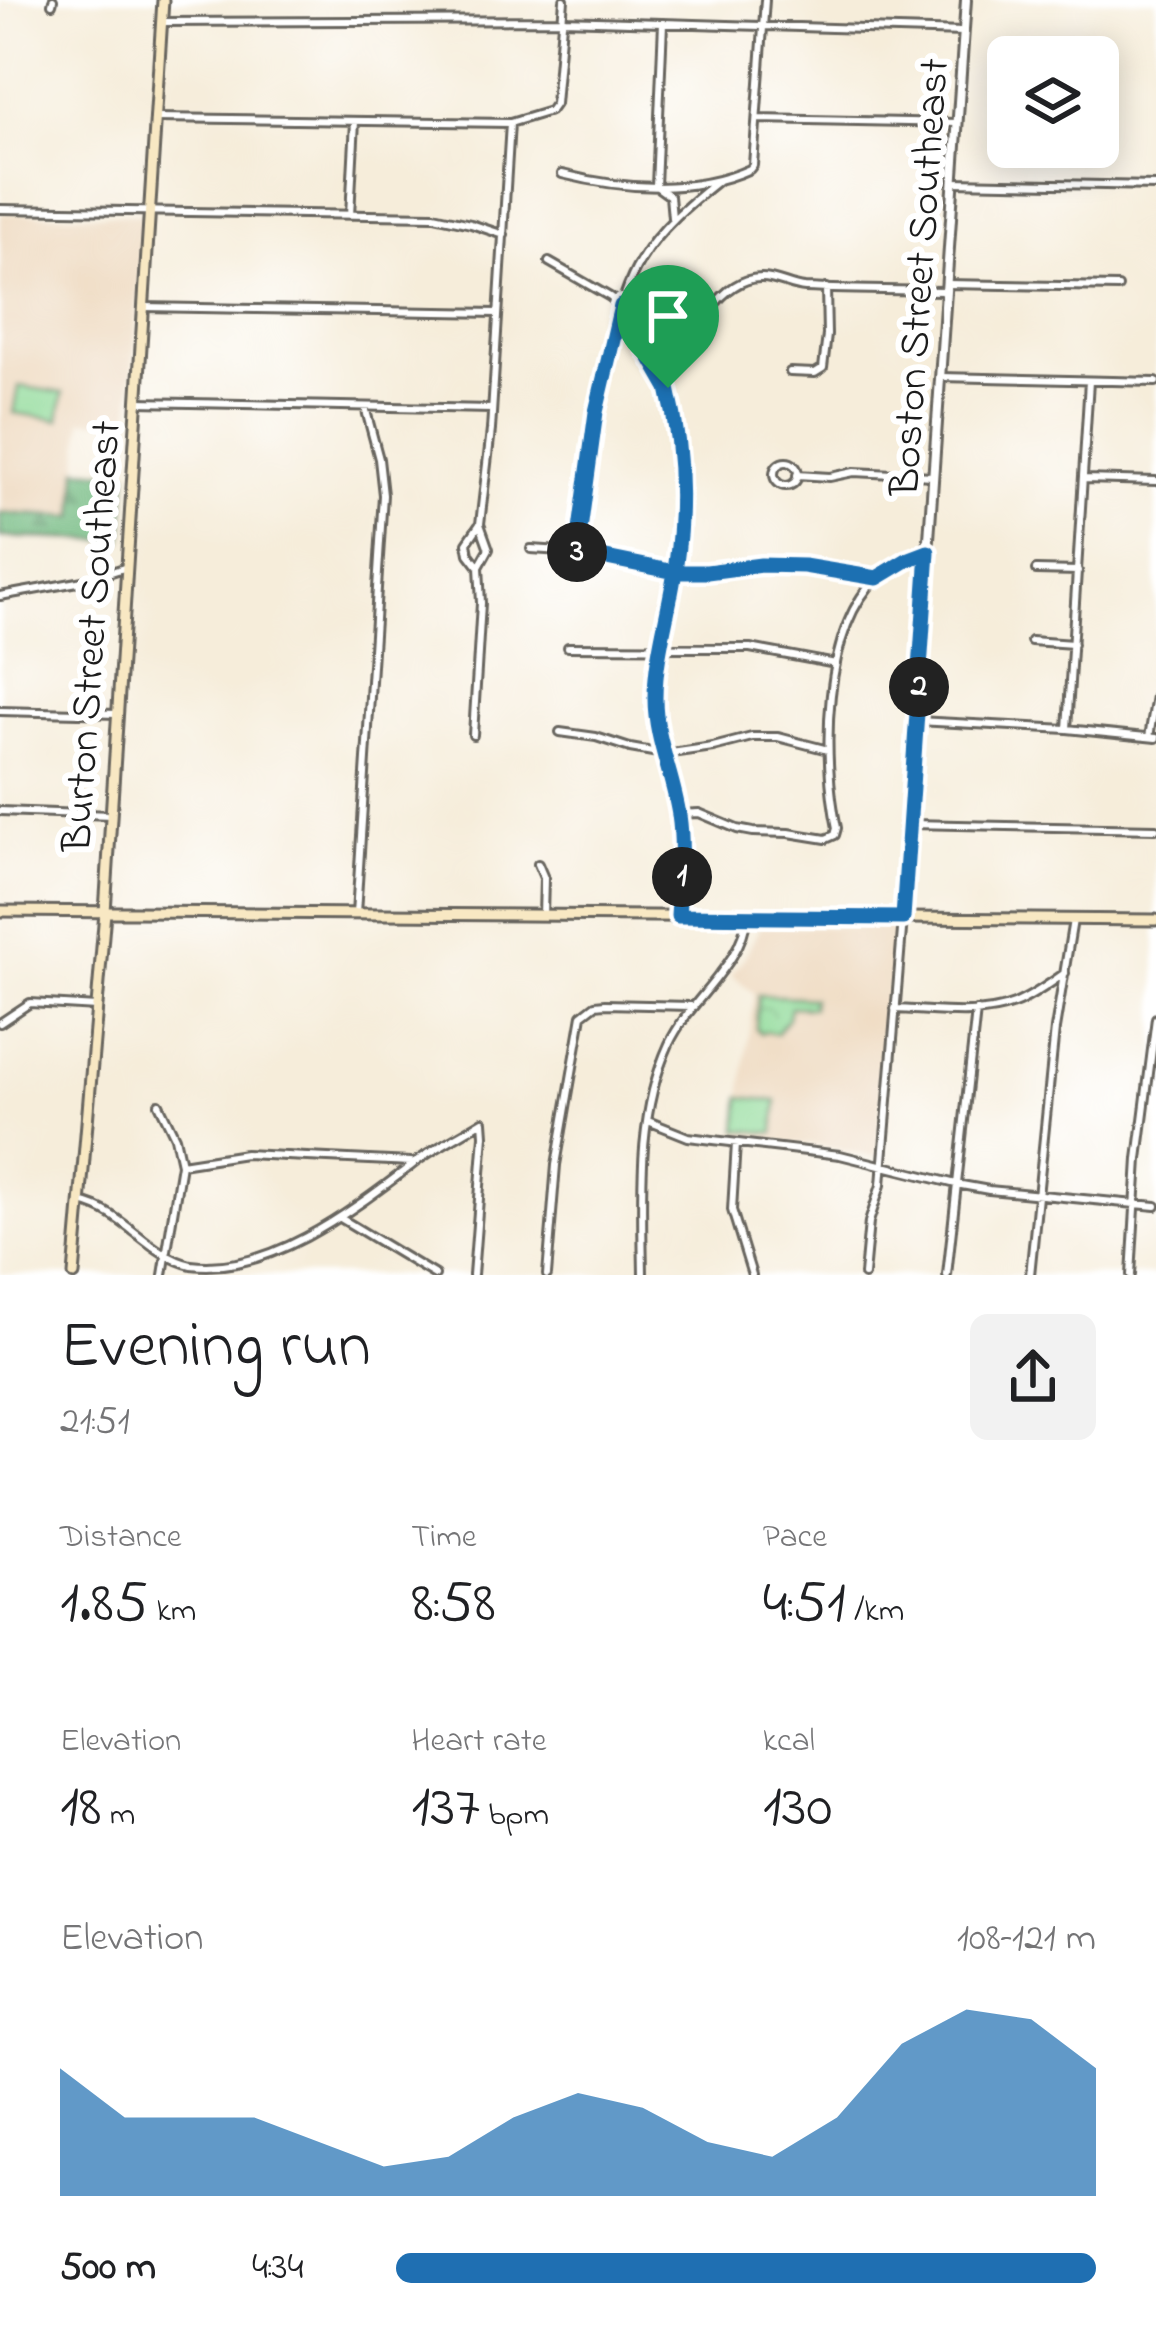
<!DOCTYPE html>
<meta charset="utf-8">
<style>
body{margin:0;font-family:"Indie Flower",sans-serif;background:#f2f2f2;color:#202124;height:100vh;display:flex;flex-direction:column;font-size:45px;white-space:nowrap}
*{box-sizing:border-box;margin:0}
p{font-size:39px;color:#757577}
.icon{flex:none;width:66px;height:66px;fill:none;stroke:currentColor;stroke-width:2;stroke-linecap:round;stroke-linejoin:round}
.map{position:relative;height:1275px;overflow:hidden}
.side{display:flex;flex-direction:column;background:#fff;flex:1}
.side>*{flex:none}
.fabs{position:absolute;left:987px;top:36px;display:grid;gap:24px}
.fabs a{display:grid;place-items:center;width:132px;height:132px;border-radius:18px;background:#fff;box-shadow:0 6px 30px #0003;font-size:60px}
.pin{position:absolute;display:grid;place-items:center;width:102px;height:102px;color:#fff;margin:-123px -51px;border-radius:50% 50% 50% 0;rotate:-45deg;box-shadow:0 0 12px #0007}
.pin .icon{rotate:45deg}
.km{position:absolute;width:60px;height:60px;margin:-30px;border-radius:50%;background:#222;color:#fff;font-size:33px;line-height:60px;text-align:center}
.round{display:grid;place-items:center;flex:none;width:126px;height:126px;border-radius:18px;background:#f2f2f2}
.overview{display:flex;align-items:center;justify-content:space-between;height:204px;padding:0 60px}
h1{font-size:66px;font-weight:600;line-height:90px}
.metrics{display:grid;grid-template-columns:repeat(3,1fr);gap:18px;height:204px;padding:12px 60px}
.metrics div{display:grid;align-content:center}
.metrics b{font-size:60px;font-weight:600}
.metrics small{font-size:33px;font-weight:400}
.metrics p{font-size:33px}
.chart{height:336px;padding:24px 60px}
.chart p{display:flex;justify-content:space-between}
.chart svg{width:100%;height:216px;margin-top:12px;fill:#1f6fb2;opacity:.7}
ul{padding:0 60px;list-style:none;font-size:39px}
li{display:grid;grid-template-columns:192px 144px 1fr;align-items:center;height:90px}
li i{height:30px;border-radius:15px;background:#1f6fb2}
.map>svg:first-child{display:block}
</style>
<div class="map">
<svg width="1156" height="1275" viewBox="0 0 1156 1275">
<defs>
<pattern id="forest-firs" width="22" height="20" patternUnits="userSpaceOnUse" patternTransform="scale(3)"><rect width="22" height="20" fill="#72ba80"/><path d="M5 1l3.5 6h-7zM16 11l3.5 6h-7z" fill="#629f6e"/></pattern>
<pattern id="park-crowns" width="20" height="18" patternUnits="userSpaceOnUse" patternTransform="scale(3)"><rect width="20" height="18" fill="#8eda97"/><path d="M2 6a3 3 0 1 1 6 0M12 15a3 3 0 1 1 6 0" fill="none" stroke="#7aba82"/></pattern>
</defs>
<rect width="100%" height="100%" fill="#fff"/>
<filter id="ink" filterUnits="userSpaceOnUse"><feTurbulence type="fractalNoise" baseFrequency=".00833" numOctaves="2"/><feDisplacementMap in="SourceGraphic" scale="24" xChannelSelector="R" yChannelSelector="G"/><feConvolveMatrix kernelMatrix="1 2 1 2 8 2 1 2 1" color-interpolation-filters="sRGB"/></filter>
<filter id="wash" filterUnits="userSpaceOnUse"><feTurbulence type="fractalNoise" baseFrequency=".004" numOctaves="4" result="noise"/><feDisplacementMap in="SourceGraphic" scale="48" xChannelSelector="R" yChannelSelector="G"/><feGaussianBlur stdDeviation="2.7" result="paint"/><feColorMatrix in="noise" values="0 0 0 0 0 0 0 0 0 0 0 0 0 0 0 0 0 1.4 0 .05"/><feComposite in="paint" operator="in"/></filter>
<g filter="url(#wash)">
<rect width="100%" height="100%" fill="#f6edda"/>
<!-- built -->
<path fill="#edd7bb" d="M0,214L143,215L130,423L82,420L75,518L0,513Z
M760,927H895L877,1157L813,1145L736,1137L754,993L731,975L744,958Z"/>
<!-- forest -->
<path fill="url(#forest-firs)" stroke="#476b4e" stroke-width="3" d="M78,469L128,473L123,541L0,537V513L75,517Z"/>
<!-- park -->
<path fill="url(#park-crowns)" stroke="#557b5a" stroke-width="3" d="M758,995L813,998L812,1008L790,1007L788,1018L776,1034L765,1031L760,1033L756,1029Z"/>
<!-- pitch -->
<path fill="#8eda97" stroke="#557b5a" stroke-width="3" d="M19,386L63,393L59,420L14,413Z
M741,1097L777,1101L774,1133L738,1130Z"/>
</g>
<g filter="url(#ink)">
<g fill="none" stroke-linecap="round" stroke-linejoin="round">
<!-- minor casing -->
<g stroke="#68655e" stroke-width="12">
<path id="minor" d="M52,4L53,0
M162,22L563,20L964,32
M663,23L656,186L670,196L672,218
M155,118L510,123L550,111L555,104L564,0
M758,119L958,123
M562,174C621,189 693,195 750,169L753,165L765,0
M953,182L1156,186
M0,209L434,216L471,224L504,235
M350,215L355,121
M549,262L610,297L621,306C633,337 660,361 670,393C687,451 684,516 675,575C667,619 652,664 655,710C657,743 671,775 678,807C685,844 681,880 678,916
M946,284L1118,287
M143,307L498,313
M790,372L815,373L823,368L827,335L826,288
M940,377L1156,382
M668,388C686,353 713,279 760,278C775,277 790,287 805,288C852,290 899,290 946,291
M137,402L492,409
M774 474a12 12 0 1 1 24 0a12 12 0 1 1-24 0Z
M797,475L830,477L854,472L933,476
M1084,479L1156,481
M531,549L577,552L675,572H707L761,565L804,567L876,578
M577,552C586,484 594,415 610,348C618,318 624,287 641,260C660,228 690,203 719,180
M479,567L489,549L480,524L491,430L510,123
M1036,570L1078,571
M0,596L83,581L127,567
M1031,641L1073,644
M568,647L750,648L836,664
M0,711L118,714
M917,721L1067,729L1156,738
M1067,729L1089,381
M560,732L596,737L630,748L664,754L713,747L752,737H778L828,750
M473,735L481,603L479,567L469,554L467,543L480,524
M1149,737L1156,696
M0,811L112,815
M679,814L699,813L737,829L753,832L789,833L826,839L835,835L837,828C822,758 822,629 878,577C891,565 912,559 928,552
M910,824L1156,829
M538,864L544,878L543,916
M356,914L383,495L379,459L365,407
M895,1009C933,1010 978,1018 1014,1004C1032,997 1049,984 1065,973
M0,1023L30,1003L97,1007
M159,1104L175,1137L181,1164L163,1275
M648,1121L688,1137L840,1155L956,1184L989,1190L1156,1206
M736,1143L732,1210L752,1275
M181,1164L245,1154L411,1162
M80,1202C124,1211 148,1255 191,1265C270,1275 354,1209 412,1165C434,1148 459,1136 483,1121L484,1135L473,1275
M342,1219L435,1275
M547,1275L556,1165L582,1015L595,1005L605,1004L691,1006
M643,1275C642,1198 636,1116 669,1044C689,1000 744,962 746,918
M864,1275L869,1222L881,1185L903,918
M947,1275L976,1011
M1030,1275L1055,1029L1073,920
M1131,1275L1138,1159L1156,1018"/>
</g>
<!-- tertiary casing -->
<g stroke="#68655e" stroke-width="14">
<path id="tertiary" d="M903,918L966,0"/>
</g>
<!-- secondary casing -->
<g stroke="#68655e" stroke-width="15">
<path id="secondary" d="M0,911L1156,920
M74,1275L105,912L163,0"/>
</g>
<!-- minor -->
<use href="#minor" stroke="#fff" stroke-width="6"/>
<!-- tertiary -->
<use href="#tertiary" stroke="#fff" stroke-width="8"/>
<!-- secondary -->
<use href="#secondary" stroke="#f8e8c3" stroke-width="9"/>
</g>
</g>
<g fill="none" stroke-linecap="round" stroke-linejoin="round" filter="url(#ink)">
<!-- route casing -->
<g stroke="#fff" stroke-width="24">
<path id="route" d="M668,388C683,449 684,509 675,571C669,613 655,655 655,698C655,739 673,775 679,815C684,849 680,883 678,916L903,918L928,552L907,560L877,578L804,566L761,565L707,572H675L577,552L596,412L621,306L668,388"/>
</g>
<!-- route -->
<use href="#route" stroke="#1f6fb2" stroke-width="15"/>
</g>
<g text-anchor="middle" stroke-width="12" stroke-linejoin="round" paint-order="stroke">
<!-- street labels -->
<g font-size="42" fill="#1c1c1c" stroke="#fff">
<text transform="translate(917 277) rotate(-86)" y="15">Boston Street Southeast</text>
<text transform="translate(89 636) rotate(-86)" y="15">Burton Street Southeast</text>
</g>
</g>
</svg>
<div class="fabs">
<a><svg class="icon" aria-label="layers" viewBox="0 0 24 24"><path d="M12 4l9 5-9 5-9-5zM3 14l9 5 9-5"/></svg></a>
</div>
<div class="pin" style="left:668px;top:388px;background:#1e9e55"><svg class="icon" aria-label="arrive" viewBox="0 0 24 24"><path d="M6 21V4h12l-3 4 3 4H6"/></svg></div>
<b class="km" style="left:682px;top:877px">1</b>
<b class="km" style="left:919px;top:687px">2</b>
<b class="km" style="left:577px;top:552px">3</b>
</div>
<section class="side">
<div class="overview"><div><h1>Evening run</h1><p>21:51</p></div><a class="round"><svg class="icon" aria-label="share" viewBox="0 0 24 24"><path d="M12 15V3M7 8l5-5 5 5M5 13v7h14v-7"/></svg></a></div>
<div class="metrics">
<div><p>Distance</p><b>1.85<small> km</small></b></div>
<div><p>Time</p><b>8:58</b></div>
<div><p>Pace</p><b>4:51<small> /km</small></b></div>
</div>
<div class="metrics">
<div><p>Elevation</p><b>18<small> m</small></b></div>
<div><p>Heart rate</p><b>137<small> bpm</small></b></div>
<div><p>kcal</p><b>130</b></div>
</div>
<div class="chart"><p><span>Elevation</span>108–121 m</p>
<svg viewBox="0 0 160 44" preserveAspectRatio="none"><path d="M0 44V18L10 28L20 28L30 28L40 33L50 38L60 36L70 28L80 23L90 26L100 33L110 36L120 28L130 13L140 6L150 8L160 18V44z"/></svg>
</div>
<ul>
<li><b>500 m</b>4:34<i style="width:100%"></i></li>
</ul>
</section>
